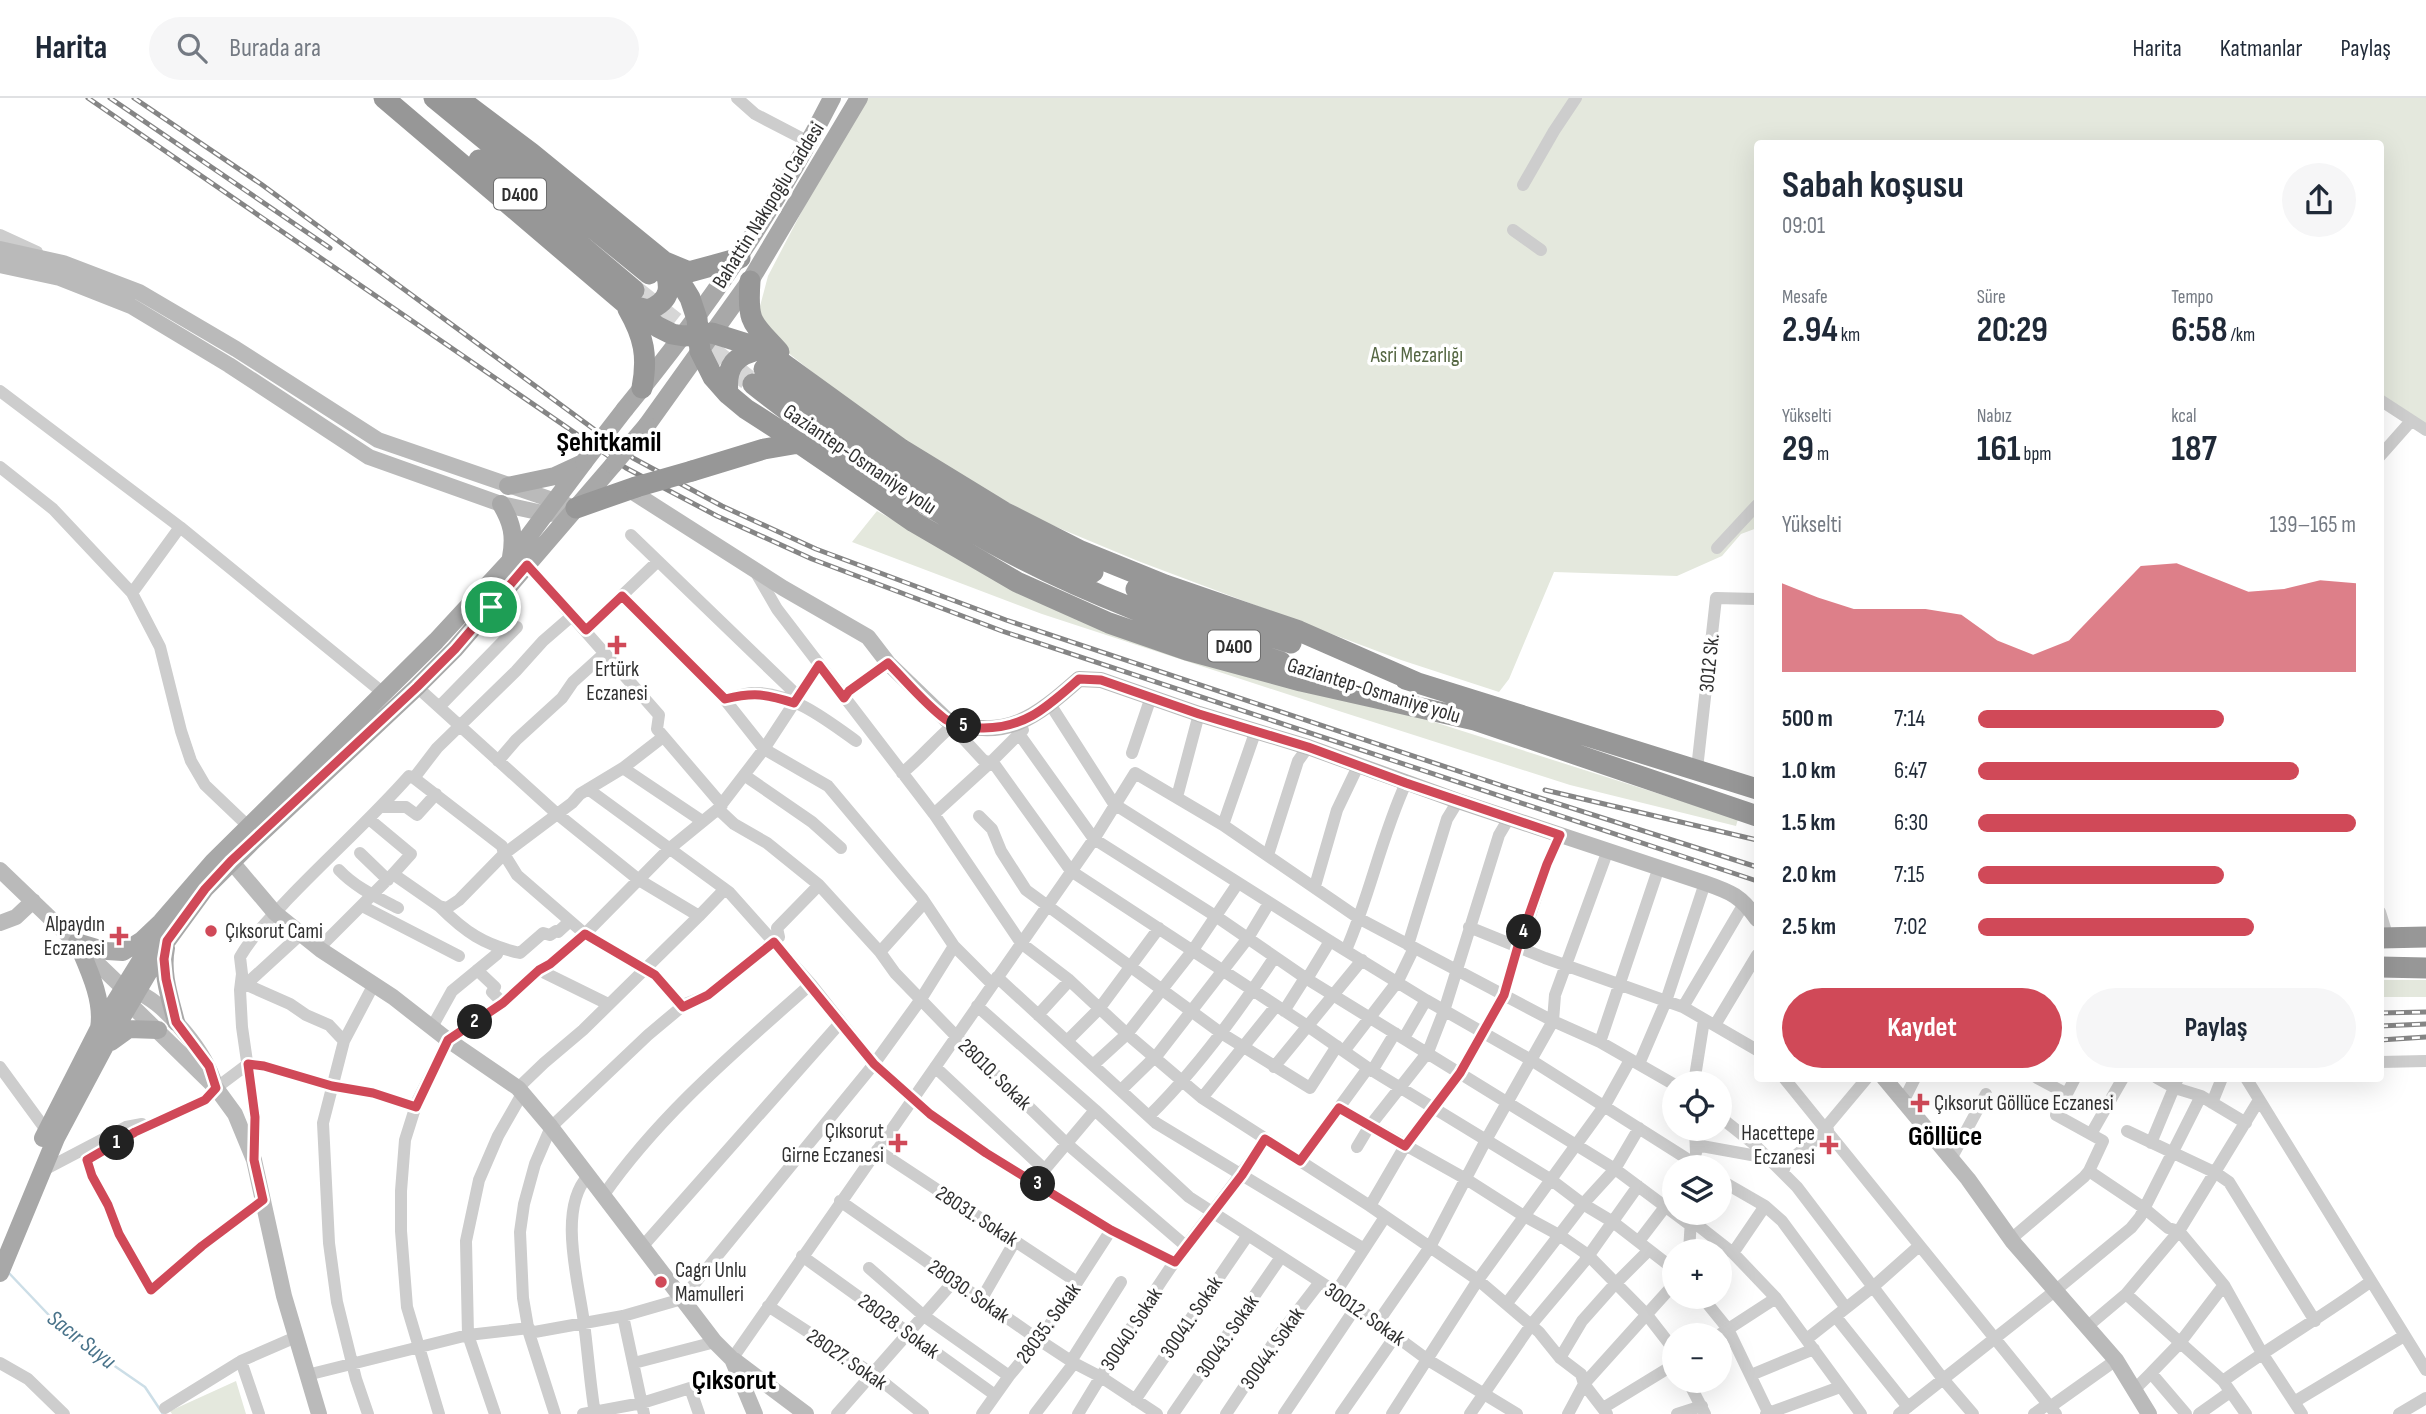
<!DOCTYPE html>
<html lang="tr">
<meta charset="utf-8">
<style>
body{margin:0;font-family:"Sofia Sans Condensed",sans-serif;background:#f6f6f7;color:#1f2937;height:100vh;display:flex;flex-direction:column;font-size:26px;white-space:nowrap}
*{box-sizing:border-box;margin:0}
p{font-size:23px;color:#747a83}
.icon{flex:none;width:38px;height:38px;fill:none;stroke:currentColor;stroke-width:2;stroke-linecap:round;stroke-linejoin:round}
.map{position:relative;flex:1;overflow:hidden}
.side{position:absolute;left:1754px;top:42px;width:630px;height:942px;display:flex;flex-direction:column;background:#fff;border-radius:7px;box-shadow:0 7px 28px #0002}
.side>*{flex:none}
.tools{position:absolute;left:1662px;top:973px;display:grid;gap:14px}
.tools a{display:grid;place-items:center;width:70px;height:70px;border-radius:50%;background:#fff;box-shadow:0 7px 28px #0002;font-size:35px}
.pin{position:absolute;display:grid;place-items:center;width:60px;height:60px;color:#fff;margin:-30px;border:4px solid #fff;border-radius:50%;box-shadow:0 2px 7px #0007}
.km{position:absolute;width:35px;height:35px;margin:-18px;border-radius:50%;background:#222;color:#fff;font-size:19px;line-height:35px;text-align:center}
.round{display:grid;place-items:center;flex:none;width:74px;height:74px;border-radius:37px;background:#f6f6f7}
.summary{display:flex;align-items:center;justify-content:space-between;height:119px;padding:0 28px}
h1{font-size:38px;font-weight:700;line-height:52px}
.metrics{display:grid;grid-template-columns:repeat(3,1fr);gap:10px;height:119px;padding:7px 28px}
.metrics div{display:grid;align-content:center}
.metrics b{font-size:35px;font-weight:700}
.metrics small{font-size:19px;font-weight:400}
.metrics p{font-size:19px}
.chart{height:196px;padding:14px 28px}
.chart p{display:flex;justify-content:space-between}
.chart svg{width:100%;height:126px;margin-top:7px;fill:#d04958;opacity:.7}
.button{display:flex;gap:14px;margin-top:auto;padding:14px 28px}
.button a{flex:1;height:80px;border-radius:42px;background:#d04958;color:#fff;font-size:28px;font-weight:700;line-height:80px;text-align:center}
.button a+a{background:#f6f6f7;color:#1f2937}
ul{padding:0 28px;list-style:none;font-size:23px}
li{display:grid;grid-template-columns:112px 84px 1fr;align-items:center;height:52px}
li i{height:18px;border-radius:9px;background:#d04958}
header{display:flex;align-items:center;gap:42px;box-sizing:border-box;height:98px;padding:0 35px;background:#fff;border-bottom:2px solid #e0e1e3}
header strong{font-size:33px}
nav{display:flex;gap:38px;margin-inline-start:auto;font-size:24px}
.search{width:490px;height:63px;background:#f6f6f7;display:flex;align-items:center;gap:18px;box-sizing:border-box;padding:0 24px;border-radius:38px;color:#747a83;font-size:26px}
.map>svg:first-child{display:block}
</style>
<header>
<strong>Harita</strong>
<div class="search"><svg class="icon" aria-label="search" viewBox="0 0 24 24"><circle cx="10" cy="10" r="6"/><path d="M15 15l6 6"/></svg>Burada ara</div>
<nav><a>Harita</a><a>Katmanlar</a><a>Paylaş</a></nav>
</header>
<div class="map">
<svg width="2426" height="1316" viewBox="0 0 2426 1316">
<rect width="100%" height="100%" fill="#fff"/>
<!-- green -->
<path fill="#e4e8dd" d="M861,0H2426V329L2380,298V46H1757V430L1741,436L1722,458L1677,478L1554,474L1509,581L1499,594L1401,562L1138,463L1042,423L904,347L772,242L759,212L768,178Z
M877,413L1017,491L1738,721L1736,728L1570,687L1342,614L1042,516L852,444Z
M2380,882H2426V899H2380Z
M236,1283L246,1316H172L170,1313Z"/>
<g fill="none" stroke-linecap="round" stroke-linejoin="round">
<!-- stream -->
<path stroke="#ccdee7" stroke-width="2.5" d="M7,1173L64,1233L145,1289L163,1316"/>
<!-- highway-tunnel -->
<path stroke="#d6d6d6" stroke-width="21" stroke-dasharray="21 10" stroke-linecap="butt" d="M634,192L753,286"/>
<!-- street -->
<path stroke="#cdcdcd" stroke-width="12" d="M737,0L755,16L809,44
M1523,87L1554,33L1576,0
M1513,132L1541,152
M0,137L37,154
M0,293L180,429L382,594
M2380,302L2426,332
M2380,358L2411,323
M0,369L53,411L132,495L160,549L181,633L191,663L205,687L248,728
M631,437L798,598
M1717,450L1757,407
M527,467L659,617L657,631L722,707
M755,473L777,511L934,716L1021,845L1068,881L1127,936L1202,1000L1370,1108L1478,1182L1539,1234L1560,1260L1581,1276L1584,1286L1568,1316
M132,495L180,429
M622,498L718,593L764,651L828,688L922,800L954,848L992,886
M586,532L657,464
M417,589L556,715L639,782L699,818L583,932L544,965L518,990
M844,600L849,593L888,565
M725,601C734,599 743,596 752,595C790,593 827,622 856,643
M1050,606L1114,706L1330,843L1426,902L1531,962L1700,1069
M439,609L517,529
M947,623L985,664L992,663L1023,632
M1019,636L1094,741L1217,819L1307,881L1615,1071L1690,1127
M1132,655L1151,599
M498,663L516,642L562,600L573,584L605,555
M623,670L702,723
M1697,671L1716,500L1757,501
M902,675C920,661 934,643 952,628
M744,677L812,724L841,750
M414,680L502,748L504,756L517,777L585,836L655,877L683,909
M588,691L729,794L811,886L874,966L930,1016L986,1055L1111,1132L1175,1164
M1177,699L1199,616
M381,709H406L417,717L436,696
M934,716L992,663L1071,773L1309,929L1368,970L1550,1081L1583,1106L1613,1124L1675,1172
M979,718L992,731L1001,753L1026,792L1221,935L1310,990L1337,948
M1223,727L1256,632
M360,755L388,782
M1268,757L1298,663L1308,649
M339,772C356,790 377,799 398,810
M393,776L439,808L447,810L459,802L504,756L572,705L580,696L623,670L663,639
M819,787L880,854L895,875L956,938L1066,1045L1187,1149
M1315,788L1337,712L1359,666
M362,808L459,858
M439,808C465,834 484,847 520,855L543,835L550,837L556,833L558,834L570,823
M2380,814L2388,840
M699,818L725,791
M1469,829L1545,860L1683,909L1757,952
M1408,847L1447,721L1458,703
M319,850L393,776L411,756L369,721
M1346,852C1370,798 1381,739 1406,685
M880,854L924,805
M477,872L495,889L492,894L503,905
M539,872L608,906
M997,879L1156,1025L1364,1151
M1307,881L1330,843
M247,887L290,906L306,917L329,927L344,943
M242,890L301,836
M977,908L1095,1012L1189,1099L1336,1194L1428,1262L1517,1316
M1683,909L1745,804
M1284,913L1305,880
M1038,917L1069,883
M1715,927L1757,857
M432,929L452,893L497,856L499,850
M1404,940L1426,902
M1067,943L1099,911L1159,830
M1600,944L1659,769
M1344,953L1398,883L1414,850
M2380,964L2426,963
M1639,966L1666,903L1705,785
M1093,967L1127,936L1193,852L1238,785
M0,969L46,1032
M935,969L1044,1071
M1274,969L1362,862
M1372,973L1395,935
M1784,980L2056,1316
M2037,980L2067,996
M2157,980L2175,990L2201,998L2246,1025
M2246,980L2426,1272
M1694,985L1704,922
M1121,992L1158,956L1248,840L1269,805
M1202,1000L1276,908
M1903,1004L1915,980
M2212,1005L2222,980
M1339,1010L1466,1081L1524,1118L1559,1137L1588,1157L1647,1217L1675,1253
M1149,1018C1197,971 1237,916 1274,860
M1720,1019L1754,1046L1797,1089L1943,1281L1973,1316
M1826,1029L1867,980
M1695,1031L1696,1055
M2127,1033L2216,1075L2229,1084L2315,1223
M2091,1036L2123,980
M2151,1045L2178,980
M1696,1047L1768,1060
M1357,1049L1369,1029L1428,954L1444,913L1499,737L1509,720
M877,1052L1077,1184
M254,1058L255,1019L242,929L240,892L242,876L240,859C253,837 271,819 288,801C328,759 371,721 409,678L414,680L437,650L516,573L543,543L573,517
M1951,1061L1986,996
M1300,1063L1368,970
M42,1073L126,1029L142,1026
M2089,1073L2144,1110L2168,1130L2179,1133L2224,1187L2262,1255L2302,1316
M1783,1074L1786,1065L1828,1032
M1041,1076L1095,1012
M588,1078C557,1111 579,1185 584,1225C588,1255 590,1286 595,1316
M1720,1082L1765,1108
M603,1098C660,1016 737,952 811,886
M263,1103L202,1148L151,1192L119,1136L108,1107L92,1078L87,1062L135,1034L205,1002L216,990L248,966L264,968L332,988L373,995L416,1009
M840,1103L1039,1242L1074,1265L1101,1279L1157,1316
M1370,1108L1405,1048L1460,975L1504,897L1518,848L1526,830L1547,766L1560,737
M1691,1122L1733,1155L1776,1200L1861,1316
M2011,1141L2084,1079L2089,1073L2103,1043L2056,1017L2075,980
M1639,1143L1665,1109
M642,1149L841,924
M1689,1153L1691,1122
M1733,1155L1765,1108L1782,1123L1846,1210
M802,1158L995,1297
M869,1170L924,1218L1009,1278
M1336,1194L1385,1119
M2126,1196L2223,1283
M1702,1199L1728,1231L1769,1316
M981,1202L1015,1143
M1507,1205L1583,1106L1615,1071L1639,1030
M768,1208L873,1276L923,1316
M623,1218L644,1316
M1836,1219L1908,1309
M1378,1224L1430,1149L1486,1042L1553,923L1555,897L1608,752
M2088,1228L2126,1196L2179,1133L2259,1002
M529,1235L623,1218L682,1201L874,966L921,901L954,848
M1719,1237L1776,1200
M1808,1240L1874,1188L1919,1148
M1560,1260L1582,1223L1614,1187L1649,1152
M732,1261L1094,741L1135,675L1223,727L1360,821L1553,923L1600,944L1675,987
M241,1263L259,1316
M1071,1263L1121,1184
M0,1265L28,1281L64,1316
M634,1265L715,1244
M2151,1275L2179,1246L2224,1187
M307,1277L468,1237L529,1230
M1751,1277L1814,1251
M1688,1283L1705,1316
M2134,1292L2151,1275L2186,1316
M1135,1302L1248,1137
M2294,1304L2404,1238
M2050,1309L2116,1262
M165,1310L241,1263L296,1239
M1603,1310L1675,1266
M368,1316L356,1281L337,1204L329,1145L323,1025L344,943L374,886
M439,1316L407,1209L401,1133V1093L405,1042L417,1004L448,942L503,905L539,872L550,866L585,836L669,751L718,711L764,651L819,567
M495,1316L468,1237L466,1143L479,1082L498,1038L522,996
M555,1316L529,1235L523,1200L520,1134L524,1106L535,1066L551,1029L648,937L685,906L708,897L774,843L779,839L777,830L819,787L767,745L734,726L718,711
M583,1316L642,1305L690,1290L699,1316
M837,1316L954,1183
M982,1316L1009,1278L1043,1237L1111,1132
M1035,1316L1074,1265
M1078,1316C1109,1265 1139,1215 1173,1166C1203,1124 1237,1085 1265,1041
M1173,1316L1281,1159
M1226,1316L1276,1241L1320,1184
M1284,1316L1356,1209
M1341,1316L1396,1237
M1392,1316L1478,1182L1605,1007L1630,962
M1470,1316L1531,1227L1584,1164L1638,1088
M1607,1316L1584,1286L1675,1185
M1677,1316L1702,1308
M1766,1316L1840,1289
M1899,1316L2056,1192L2131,1130L2140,1119L2201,998
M2034,1316L2048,1306
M2199,1316L2230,1294
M2246,1316L2223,1283C2271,1248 2322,1219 2370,1184
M2399,1316L2426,1300"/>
<!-- secondary -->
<path stroke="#bababa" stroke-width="16" d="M0,151L63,165L139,194L236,251L378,342L567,407
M0,167L60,180L131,208L229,267L369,359L501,406L547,416L564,415L576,410
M628,391L783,490L868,539L888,565L947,622C1005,645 1037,618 1079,581L1101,582L1199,616L1308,649L1458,703L1705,785C1731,794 1741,798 1757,821
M231,763L275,815L321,852L393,899L448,942L518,990L551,1029L715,1244L732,1261L755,1316
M0,772L124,891L130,906L216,990L235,1016L254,1062L284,1198L319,1316
M0,825L16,819L33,803
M127,891C160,897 202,950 213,981
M1884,980L1968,1081L2013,1144L2116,1262L2149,1316
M734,1262L806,1316"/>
<!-- primary -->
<path stroke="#a8a8a8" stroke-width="18" d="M625,311C705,213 775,113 832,0
M647,327L750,183L859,0
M508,388L555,378L581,366
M501,406C512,425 515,437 511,459
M77,844L107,853L123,854L142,842L161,824L213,764L436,543L510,463L584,364
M77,844C88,870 104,902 99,930
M166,850C161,875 170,900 176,924
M111,944L129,931L158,932
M43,1040L99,930L157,836
M0,1175L56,1040L105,948L167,843L205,791L253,743L417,589L455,551L613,367"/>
<!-- highway -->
<path stroke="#979797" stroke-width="21" d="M384,0L626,206L658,229L672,236L684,238L712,235L763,251L901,351L1004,414L1081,453L1165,487L1299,533L1418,585
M434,0L649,176
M458,0L531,55L662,162L676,177L690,200L697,221L700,253L713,279L728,296L746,311L799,345L914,424L1017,484L1109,525L1187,552L1301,583L1479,623
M479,62L634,192
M665,164L689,174L740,160
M750,183C747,226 752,224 779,254
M628,207L648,212C673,202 671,188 663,165
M628,211C644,239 648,258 642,290
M764,271C863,355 973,426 1093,474
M753,286C828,346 908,398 992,445C1082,495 1183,531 1281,564
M728,296C725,268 735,256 763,251
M692,373L764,351L799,345
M576,410L636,389
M1136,491L1195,514L1291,545
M1405,581L1757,691
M1466,619L1757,718
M2380,840L2426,839
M2380,869L2426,870"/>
<!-- rail casing -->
<g stroke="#858585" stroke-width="5">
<path id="rail" d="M88,0L626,370L717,418L812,461L1002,533L1757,783
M110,0L330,150
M134,0L261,86L633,360L722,408L816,451L1006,522L1509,690L1757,769
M1545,692L1757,742
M2380,915L2426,914
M2380,928L2426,926
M2380,942L2426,939"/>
</g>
<!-- rail -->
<use href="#rail" stroke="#fff" stroke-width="2.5" stroke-dasharray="8" stroke-linecap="butt"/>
<!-- primary-bridge -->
<path stroke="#a8a8a8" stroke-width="18" d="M584,364L625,311
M613,367L647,327"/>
<!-- highway-bridge -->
<path stroke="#979797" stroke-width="21" d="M636,389L692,373"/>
</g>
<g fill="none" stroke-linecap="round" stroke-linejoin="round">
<!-- route casing -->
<g stroke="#fff" stroke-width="14">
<path id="route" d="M527,467L586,532L622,498L725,601C754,594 766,596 794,605L819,567L844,600L849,593L888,565C906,583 925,606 945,621C955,628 970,630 981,630C1025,631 1048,608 1079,581L1101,582L1199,616L1308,649L1406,685L1560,737L1547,766L1518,848L1504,897L1460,975L1405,1048L1339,1010L1300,1063L1265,1041L1242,1077L1175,1164L1111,1132L986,1055L930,1016L874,966L774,844L708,897L683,909L655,877L585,836L550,866L539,872L503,905L448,942L416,1009L373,995L332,988L264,968L248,966L255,1019L254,1062L263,1102L202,1148L151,1192L119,1136L108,1107L92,1078L87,1062L135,1034L205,1002L216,990L209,968L176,924L166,881L164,861L167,843L205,791L231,763L417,589L455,551Z"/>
</g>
<!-- route -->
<use href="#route" stroke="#d04958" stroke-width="9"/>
</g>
<!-- markers -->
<g fill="#d04958" stroke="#fff" stroke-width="2.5">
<path d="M613.5 536.5h7v7h7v7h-7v7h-7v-7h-7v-7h7z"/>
<circle cx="211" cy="833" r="7"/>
<path d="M115.5 827.5h7v7h7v7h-7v7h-7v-7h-7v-7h7z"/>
<path d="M1916.5 994.5h7v7h7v7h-7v7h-7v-7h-7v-7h7z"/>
<path d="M894.5 1034.5h7v7h7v7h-7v7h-7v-7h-7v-7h7z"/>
<path d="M1825.5 1036.5h7v7h7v7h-7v7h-7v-7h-7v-7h7z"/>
<circle cx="661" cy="1184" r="7"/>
</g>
<g text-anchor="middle" stroke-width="7" stroke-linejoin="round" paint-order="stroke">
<!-- shield labels -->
<g fill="#fff" stroke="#6e6e6e" stroke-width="2">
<rect x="494" y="80.5" width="52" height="31" rx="5"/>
<rect x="1208" y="532.5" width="52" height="31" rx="5"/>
</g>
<g font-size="19" font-weight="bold" fill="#303030">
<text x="520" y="103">D400</text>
<text x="1234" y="555">D400</text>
</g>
<!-- street labels -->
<g font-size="21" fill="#303030" stroke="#fff">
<text transform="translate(768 107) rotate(-58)" y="7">Bahattin Nakıpoğlu Caddesi</text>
<text transform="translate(860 361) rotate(34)" y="7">Gaziantep-Osmaniye yolu</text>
<text transform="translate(1709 565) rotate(-84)" y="7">3012 Sk.</text>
<text transform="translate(1374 592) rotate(17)" y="7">Gaziantep-Osmaniye yolu</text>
<text transform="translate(995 976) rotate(44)" y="7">28010. Sokak</text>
<text transform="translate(977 1118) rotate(33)" y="7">28031. Sokak</text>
<text transform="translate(969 1193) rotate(35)" y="7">28030. Sokak</text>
<text transform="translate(1365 1216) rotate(35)" y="7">30012. Sokak</text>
<text transform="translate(1191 1219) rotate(-56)" y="7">30041. Sokak</text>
<text transform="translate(1048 1225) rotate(-54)" y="7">28035. Sokak</text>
<text transform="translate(899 1228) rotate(36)" y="7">28028. Sokak</text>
<text transform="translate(1131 1231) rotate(-57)" y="7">30040. Sokak</text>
<text transform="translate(1227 1238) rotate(-56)" y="7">30043. Sokak</text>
<text transform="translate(1272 1250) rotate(-55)" y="7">30044. Sokak</text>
<text transform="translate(847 1261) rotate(34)" y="7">28027. Sokak</text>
</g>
<!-- park labels -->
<g font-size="21" fill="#556743" stroke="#fff">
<text x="1417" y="264">Asri Mezarlığı</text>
</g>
<!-- poi labels -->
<g font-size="21" fill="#303030" stroke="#fff" text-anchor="end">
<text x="617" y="578" text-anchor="middle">Ertürk<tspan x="617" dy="24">Eczanesi</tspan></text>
<text x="105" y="833">Alpaydın<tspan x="105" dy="24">Eczanesi</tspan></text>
<text x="225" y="840" text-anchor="start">Çıksorut Cami</text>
<text x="1934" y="1012" text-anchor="start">Çıksorut Göllüce Eczanesi</text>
<text x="884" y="1040">Çıksorut<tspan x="884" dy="24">Girne Eczanesi</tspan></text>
<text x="1815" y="1042">Hacettepe<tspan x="1815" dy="24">Eczanesi</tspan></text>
<text x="675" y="1179" text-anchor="start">Cagrı Unlu<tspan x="675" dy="24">Mamulleri</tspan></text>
</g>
<!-- water labels -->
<g font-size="23" font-style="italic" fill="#487289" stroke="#fff">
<text transform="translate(82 1241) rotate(38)" y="8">Sacır Suyu</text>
</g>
<!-- district labels -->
<g font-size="28" font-weight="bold" fill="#000" stroke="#fff">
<text x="609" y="353">Şehitkamil</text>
<text x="1945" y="1047">Göllüce</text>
<text x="734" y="1291">Çıksorut</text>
</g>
</g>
</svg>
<div class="tools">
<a><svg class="icon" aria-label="locate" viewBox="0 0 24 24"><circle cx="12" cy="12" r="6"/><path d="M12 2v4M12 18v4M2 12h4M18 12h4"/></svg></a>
<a><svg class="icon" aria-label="layers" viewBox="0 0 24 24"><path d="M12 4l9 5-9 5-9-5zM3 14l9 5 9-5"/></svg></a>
<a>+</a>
<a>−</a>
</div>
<div class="pin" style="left:491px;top:509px;background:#1e9e55"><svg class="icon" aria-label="arrive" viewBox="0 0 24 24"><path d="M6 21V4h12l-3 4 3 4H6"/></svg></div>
<b class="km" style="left:117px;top:1045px">1</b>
<b class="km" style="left:475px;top:924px">2</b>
<b class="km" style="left:1038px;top:1086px">3</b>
<b class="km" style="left:1524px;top:834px">4</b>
<b class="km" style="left:964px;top:628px">5</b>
<section class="side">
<div class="summary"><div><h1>Sabah koşusu</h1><p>09:01</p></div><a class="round"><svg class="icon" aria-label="share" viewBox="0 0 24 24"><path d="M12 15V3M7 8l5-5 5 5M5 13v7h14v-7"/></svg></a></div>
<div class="metrics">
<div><p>Mesafe</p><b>2.94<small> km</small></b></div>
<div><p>Süre</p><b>20:29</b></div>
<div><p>Tempo</p><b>6:58<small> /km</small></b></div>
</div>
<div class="metrics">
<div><p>Yükselti</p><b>29<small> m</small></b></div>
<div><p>Nabız</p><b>161<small> bpm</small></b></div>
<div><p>kcal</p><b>187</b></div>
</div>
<div class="chart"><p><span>Yükselti</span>139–165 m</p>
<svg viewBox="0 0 160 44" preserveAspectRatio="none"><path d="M0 44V13L10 18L20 22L30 22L40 22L50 24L60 33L70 38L80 33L90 20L100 7L110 6L120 11L130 16L140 15L150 12L160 13V44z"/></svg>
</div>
<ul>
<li><b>500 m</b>7:14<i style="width:65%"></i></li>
<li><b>1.0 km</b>6:47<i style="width:85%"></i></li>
<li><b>1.5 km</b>6:30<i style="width:100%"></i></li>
<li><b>2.0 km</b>7:15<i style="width:65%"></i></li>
<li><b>2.5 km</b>7:02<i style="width:73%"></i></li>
</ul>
<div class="button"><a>Kaydet</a><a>Paylaş</a></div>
</section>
</div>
